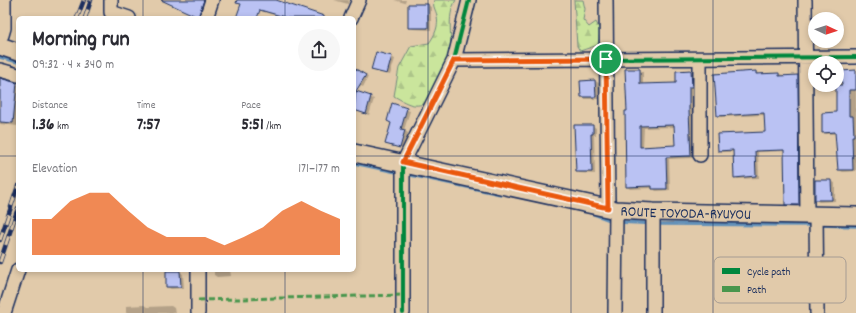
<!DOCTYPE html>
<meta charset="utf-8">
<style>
body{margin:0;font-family:Dekko,sans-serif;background:#f7f7f7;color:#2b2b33;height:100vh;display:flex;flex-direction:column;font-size:15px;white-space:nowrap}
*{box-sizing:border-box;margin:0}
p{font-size:13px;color:#7c7c81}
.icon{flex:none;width:22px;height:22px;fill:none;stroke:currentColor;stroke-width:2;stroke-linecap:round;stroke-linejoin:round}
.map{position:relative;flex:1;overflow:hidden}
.side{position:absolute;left:16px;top:16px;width:340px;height:256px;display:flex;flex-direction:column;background:#fff;border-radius:6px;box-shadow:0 2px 6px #0003}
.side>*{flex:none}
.needle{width:26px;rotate:93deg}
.buttons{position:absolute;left:808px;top:12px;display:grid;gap:8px}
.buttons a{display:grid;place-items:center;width:36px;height:36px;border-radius:50%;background:#fff;box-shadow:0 2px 6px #0003;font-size:20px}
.pin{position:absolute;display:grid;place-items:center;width:34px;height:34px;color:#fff;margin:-17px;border:2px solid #fff;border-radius:50%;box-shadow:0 1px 4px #0007}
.round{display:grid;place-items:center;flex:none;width:42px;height:42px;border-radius:21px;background:#f7f7f7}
.headline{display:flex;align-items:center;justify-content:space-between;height:68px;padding:0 16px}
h1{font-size:22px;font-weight:700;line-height:30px}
.stats{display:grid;grid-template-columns:repeat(3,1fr);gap:6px;height:68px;padding:4px 16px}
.stats div{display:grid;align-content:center}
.stats b{font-size:17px;font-weight:700}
.stats small{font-size:11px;font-weight:400}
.stats p{font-size:11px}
.chart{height:112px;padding:8px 16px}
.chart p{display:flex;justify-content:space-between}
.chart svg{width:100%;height:72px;margin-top:4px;fill:#ea580c;opacity:.7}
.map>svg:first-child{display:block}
</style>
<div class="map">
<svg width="856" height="313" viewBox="0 0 856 313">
<defs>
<pattern id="forest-firs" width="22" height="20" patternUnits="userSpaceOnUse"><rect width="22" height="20" fill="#cae59c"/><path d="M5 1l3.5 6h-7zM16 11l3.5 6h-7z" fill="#adc589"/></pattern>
</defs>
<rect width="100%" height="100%" fill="#e1caaa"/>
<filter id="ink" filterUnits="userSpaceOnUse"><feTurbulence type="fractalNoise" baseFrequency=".025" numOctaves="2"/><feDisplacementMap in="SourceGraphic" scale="8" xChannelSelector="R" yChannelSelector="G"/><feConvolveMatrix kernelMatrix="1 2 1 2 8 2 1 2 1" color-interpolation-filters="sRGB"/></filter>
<g filter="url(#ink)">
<!-- forest -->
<path fill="url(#forest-firs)" stroke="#728a7d" d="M434,0H456C445,18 454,38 449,57C446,72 439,86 433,101C415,108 411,106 394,96L399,68L411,46L429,43C435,35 439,26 437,16C436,10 432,6 434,0Z
M574,0H583L585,9L583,20L589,27L596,22L600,30L598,45L580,51L577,46Z"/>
<!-- shadow -->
<path fill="#0003" fill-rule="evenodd" d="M165,0H208L202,18Z
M244,0H268L316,18H284L246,6Z
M334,0H349L348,4Z
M394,0H406L405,3Z
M428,5L431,7V30L413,29L409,27Z
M391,57L395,59L390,75L376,71Z
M354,69L368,77L363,87L354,82Z
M639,70L643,72V85L678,84L691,71L694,73L695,89H692L694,158L669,159L670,190L656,191L653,188L630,189L627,187L628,112ZM675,127L676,146L643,147L644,128Z
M856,71V171L843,172L839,170L836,134H826L823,132L837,113V90H826L822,88V85H837V72Z
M756,72L759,74H778L801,78L802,206H790L786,204L785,151L758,152L759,178L738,179L735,177L734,152H722L719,150L766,133L765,115L721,117L718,115Z
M0,78L18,85V126L0,124Z
M595,81L599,83V99H585L582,97Z
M356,92L374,99L369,115L354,110Z
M393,105L410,111L404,130L408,133L404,149L389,145Z
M593,126L596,128V135H594L595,174L580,173L577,171Z
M816,181H831L835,183V201L819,202L816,200Z
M214,270H230L231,276L217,277L214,275Z
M180,272L183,274L184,288L171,289L167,287Z
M144,305L147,307L171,306L174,308L175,313H126V306Z"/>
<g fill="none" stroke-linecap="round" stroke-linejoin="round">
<!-- stream -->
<path stroke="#6491b9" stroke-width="3.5" d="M0,57L18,62
M354,163L501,194
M589,212L613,221
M619,222L661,224L813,225
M819,225L856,226"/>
</g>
<!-- building -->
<path fill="#bac2f3" stroke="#1b2f5e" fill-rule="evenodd" d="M161,0H204L198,17Z
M237,0H276L324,16V18H288L260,10L257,18H236L241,4L236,3Z
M408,4H428V28H408Z
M376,52L392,56L387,74L371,70Z
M354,68L366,75L356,91L371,96L366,114L354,110L356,91L354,94Z
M625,69H640V84L676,83V71L691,70L692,87H689V111L691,156L666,157L667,189H652V186L626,187L625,111H627ZM674,125L675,145L640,147V126Z
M856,70V90H849V116H853L854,136H852L853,170H838L835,132L822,133V113L836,112V85H842L841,71Z
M756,71V74L779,73V76L798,75L799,205H785L784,150L755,151L756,176L734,178L733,150L718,151L717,134L765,132L764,113L717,116L714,74Z
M0,78L17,83L13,123L0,122Z
M595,80L596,97H581L580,81Z
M392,103L407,108L401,129L405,130L400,148L385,144L391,123L387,121Z
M574,125H593V134H591L592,172H576Z
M815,180H831L832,200H815Z
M166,271H180L181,287H166Z"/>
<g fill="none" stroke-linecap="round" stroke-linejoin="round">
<!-- minor casing -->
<g stroke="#1b2f5e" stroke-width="16">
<path id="minor" d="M111,0V12L129,18
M606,0L608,208
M805,0L807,214
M206,18L212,0
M351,18L359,0
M0,35H2L4,28V0
M454,60L856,57
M0,70L18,75
M700,155V59
M653,212V313
M816,214L817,313
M198,270V313
M4,313L18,270
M403,313V163L454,60L469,0
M615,313L616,210"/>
</g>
<!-- major casing -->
<g stroke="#1b2f5e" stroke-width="20">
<g id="major">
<path d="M0,46L18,52"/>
<path id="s1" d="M354,153L616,210L653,212L856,216"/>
</g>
</g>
<!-- minor -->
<use href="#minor" stroke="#e1caaa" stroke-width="13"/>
<!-- major -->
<use href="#major" stroke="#e1caaa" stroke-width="17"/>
<!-- rail casing -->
<g stroke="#1b2f5e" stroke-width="4.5">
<path id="rail" d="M77,18L84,0
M85,18L91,0
M0,240L18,186
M0,262L18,208"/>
</g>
<!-- rail -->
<use href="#rail" stroke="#e1caaa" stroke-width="3" stroke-dasharray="9" stroke-linecap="butt"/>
<!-- quiet -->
<path stroke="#49964d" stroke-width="3" stroke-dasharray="6 3" stroke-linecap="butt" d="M198,300L403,295"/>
<!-- cycleway casing -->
<g stroke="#e1caaa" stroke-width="6">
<path id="cycleway" d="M454,60L856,57
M403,313V163L454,60L469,0"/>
</g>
<!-- cycleway -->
<use href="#cycleway" stroke="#00873e" stroke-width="4"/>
</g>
</g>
<g fill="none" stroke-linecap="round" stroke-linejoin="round" filter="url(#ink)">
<!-- route casing -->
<g stroke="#fff" stroke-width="8">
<path id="route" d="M606,59L608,208L403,162L454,60Z"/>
</g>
<!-- route -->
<use href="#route" stroke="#ea580c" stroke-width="5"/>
</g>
<!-- grid -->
<path fill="none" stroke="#1b2f5e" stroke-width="1" stroke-opacity="0.55" d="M143,0V18M285,0V18M428,0V313M571,0V313M713,0V313M0,156H18M354,156H856M143,270V313M285,270V313"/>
<g text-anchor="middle" stroke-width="3" stroke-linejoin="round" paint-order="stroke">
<!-- street labels -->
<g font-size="15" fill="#1b2f5e" stroke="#e1caaa">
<text dy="5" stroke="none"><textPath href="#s1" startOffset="338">ROUTE TOYODA-RYUYOU</textPath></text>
</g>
</g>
<!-- legend -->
<rect x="714" y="257" width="132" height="46" rx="6" fill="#e1caaa" stroke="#a69c93" stroke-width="1"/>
<rect x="722" y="268" width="18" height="6" fill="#00873e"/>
<rect x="722" y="286" width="18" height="6" fill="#49964d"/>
<g font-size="11" fill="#1b2f5e">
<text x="747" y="275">Cycle path</text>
<text x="747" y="293">Path</text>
</g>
</svg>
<div class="buttons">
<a><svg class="needle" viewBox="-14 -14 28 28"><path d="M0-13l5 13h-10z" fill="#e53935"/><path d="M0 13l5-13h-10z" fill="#7c7c81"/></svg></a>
<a><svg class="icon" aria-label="locate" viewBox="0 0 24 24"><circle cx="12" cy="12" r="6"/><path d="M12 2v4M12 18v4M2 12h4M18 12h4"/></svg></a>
</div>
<div class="pin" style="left:606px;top:59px;background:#1e9e55"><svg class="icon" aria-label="arrive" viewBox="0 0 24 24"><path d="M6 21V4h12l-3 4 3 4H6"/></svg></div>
<section class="side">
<div class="headline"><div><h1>Morning run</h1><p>09:32 · 4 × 340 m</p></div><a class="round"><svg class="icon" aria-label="share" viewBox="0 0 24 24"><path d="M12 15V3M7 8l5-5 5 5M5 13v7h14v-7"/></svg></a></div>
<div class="stats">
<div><p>Distance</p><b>1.36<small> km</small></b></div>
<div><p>Time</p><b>7:57</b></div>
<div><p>Pace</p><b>5:51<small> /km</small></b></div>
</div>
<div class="chart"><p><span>Elevation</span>171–177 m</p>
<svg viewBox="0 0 160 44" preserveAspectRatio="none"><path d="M0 44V22L10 22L20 11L30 6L40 6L50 17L60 27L70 33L80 33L90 33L100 38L110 33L120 27L130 17L140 11L150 17L160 22V44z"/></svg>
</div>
</section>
</div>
